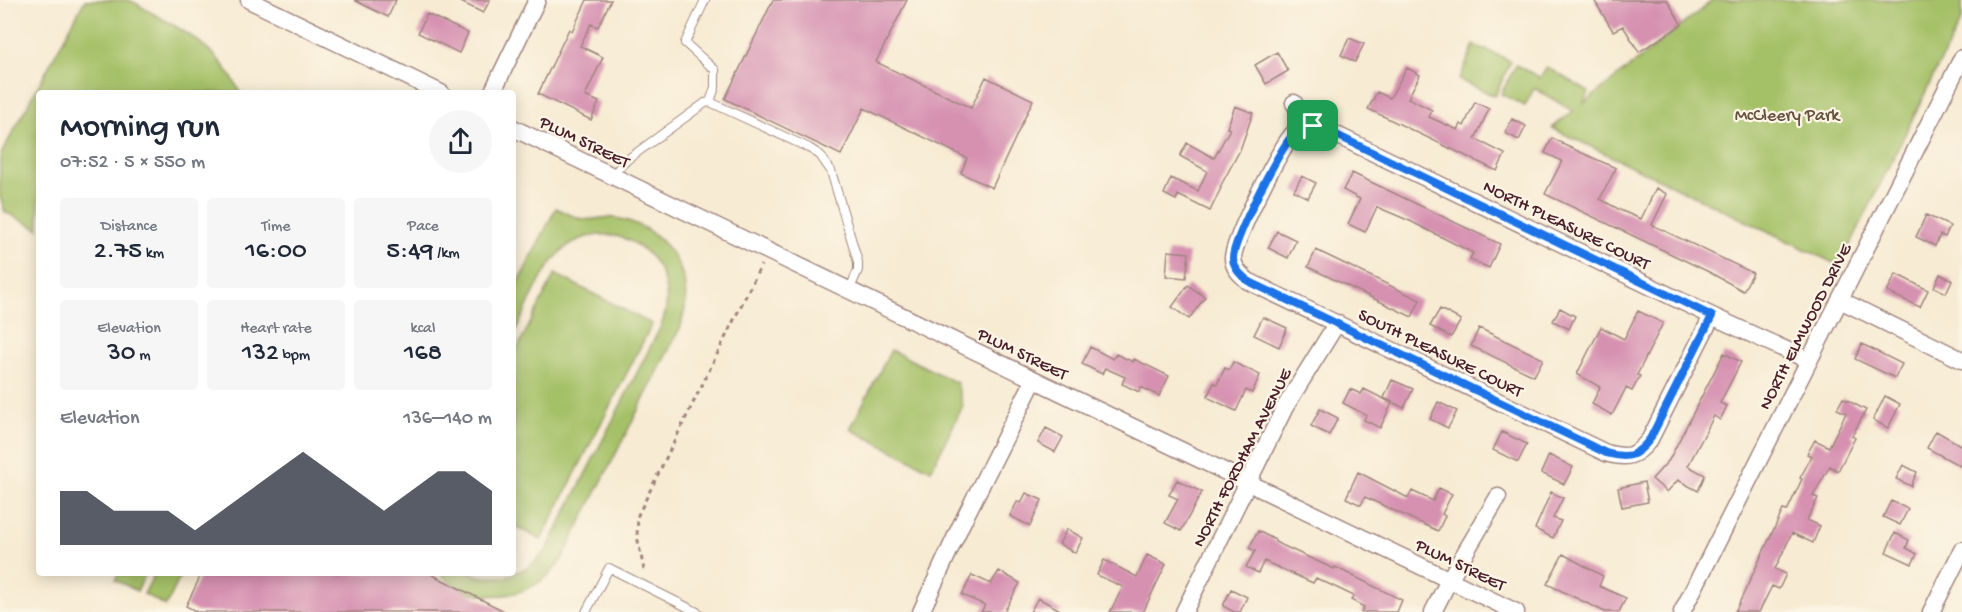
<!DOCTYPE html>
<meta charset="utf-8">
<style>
body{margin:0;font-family:"Gochi Hand",sans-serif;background:#f6f6f7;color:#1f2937;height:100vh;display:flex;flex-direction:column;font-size:22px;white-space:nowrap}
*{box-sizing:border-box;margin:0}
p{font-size:20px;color:#747a83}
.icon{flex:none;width:33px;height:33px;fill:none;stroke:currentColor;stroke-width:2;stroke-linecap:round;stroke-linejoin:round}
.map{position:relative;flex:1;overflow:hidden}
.panel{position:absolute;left:36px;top:90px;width:480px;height:486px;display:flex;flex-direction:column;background:#fff;border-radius:6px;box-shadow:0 3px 15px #0003}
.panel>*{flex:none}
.pin{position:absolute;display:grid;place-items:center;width:51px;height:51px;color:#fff;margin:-26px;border-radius:12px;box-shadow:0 3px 9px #0006}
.round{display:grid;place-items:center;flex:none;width:63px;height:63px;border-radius:32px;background:#f6f6f7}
.summary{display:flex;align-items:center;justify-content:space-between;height:102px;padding:0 24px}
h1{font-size:33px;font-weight:600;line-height:45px}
.metrics{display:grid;grid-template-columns:repeat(3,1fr);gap:9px;height:102px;padding:6px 24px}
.metrics div{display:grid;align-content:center;border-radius:6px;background:#f6f6f7;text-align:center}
.metrics b{font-size:26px;font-weight:600}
.metrics small{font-size:16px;font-weight:400}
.metrics p{font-size:16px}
.chart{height:168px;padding:12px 24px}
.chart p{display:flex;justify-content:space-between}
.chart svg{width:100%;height:108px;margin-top:6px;fill:#111827;opacity:.7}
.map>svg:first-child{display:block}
</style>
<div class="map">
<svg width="1962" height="612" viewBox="0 0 1962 612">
<rect width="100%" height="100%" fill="#fcf5e5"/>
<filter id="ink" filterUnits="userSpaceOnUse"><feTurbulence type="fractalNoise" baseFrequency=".0167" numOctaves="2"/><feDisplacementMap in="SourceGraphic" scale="12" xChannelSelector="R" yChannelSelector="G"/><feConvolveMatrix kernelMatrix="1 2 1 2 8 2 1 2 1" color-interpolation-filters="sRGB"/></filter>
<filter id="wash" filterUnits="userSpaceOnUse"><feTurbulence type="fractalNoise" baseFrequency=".008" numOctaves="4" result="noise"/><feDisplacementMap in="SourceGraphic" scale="24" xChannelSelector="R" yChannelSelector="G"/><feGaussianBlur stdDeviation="1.35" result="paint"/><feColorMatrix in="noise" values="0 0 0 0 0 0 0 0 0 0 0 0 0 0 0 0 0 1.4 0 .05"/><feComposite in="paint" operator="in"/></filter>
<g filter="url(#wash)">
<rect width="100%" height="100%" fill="#f7ebd3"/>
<!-- green -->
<path fill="#a5c168" stroke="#78704a" stroke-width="1.5" d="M85,0C98,0 113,0 127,0C135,1 144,9 152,13C189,33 222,52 240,93H39V229L5,212L0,197V156Z
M1713,0H1962V18L1840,266L1552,128L1573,111L1534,88L1525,106L1501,94L1516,65L1539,77V79L1547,67L1589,92L1583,104Z
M1474,45L1511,61L1495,96L1459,80Z
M556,208C564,211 574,218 582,219C592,221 604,216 615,218C657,224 691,263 685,308C684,314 682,320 681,326L563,557C558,565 552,573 544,579C513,602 467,602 440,573H471L481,577H505L529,567L546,551L661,326C687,262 615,208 564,249C543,266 526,311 513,336V293Z
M555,274L652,324L541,540L513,525V357Z
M891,350L957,383L963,406L931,470L850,429Z
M119,573H146L137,591L115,580Z
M155,573H182L166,606L144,594Z"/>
<g id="blocks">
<!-- building -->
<path fill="#d691b1" d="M354,0H396L388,17Z
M457,0H490L483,13Z
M587,0H611L598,27L591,24L580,46L603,57L585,96L599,102L591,120L538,94L569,29L572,31Z
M773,0H907L876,62L971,108L986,77L1033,100L992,188L961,173L967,158L864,108L841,155L725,99Z
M1594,0H1667L1682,25L1639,52L1623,26L1613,31Z
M427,14L468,33L459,53L418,33Z
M1349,38L1364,44L1355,62L1341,55Z
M1277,52L1288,71L1266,84L1255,65Z
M1407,68L1420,75L1408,98L1432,110L1429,117L1458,130L1461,124L1464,126L1475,102L1489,109L1475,139L1505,154L1497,171L1368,109L1377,92L1390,98Z
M1235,106L1253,113L1240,150L1220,187L1221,188L1210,211L1178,195L1176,200L1164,194L1171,178L1198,191L1207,171L1180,156L1187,143L1214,158L1230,129L1227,128Z
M1512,119L1526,126L1519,140L1505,133Z
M1552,138L1562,143V144L1616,168L1600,199L1622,211L1641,219L1656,188L1667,194L1652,225L1753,273L1743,291L1709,272L1545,194L1562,161L1545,153Z
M1352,173L1500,244L1489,268L1470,259L1473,253L1410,221L1377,207L1365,232L1348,224L1360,199L1343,190Z
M1302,176L1316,183L1308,198L1294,191Z
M1926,215L1950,226L1945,237L1940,235L1935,246L1916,237Z
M1277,231L1296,240L1288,258L1268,248Z
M1316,250L1420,300L1412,317L1308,267Z
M1168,251L1189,253L1186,278L1166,276Z
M1896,274L1928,290L1920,307L1887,292Z
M1940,274L1952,280L1946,293L1934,287Z
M1188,285L1205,297L1189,319L1172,307Z
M1560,308L1575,316L1569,329L1553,321Z
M1440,309L1461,320L1451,337L1430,326Z
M1638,311L1663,323L1637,375L1640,376L1632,391L1626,388L1612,415L1592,404L1600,387L1577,374L1601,327L1624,339Z
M1263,317L1287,328L1279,347L1254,335Z
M1479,328L1543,359L1534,376L1471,346Z
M1862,344L1902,364L1895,378L1855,359Z
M1090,347L1113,359L1116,354L1133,362L1134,359L1169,376L1159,396L1141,387L1139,392L1122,384L1125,377L1105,368L1102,374L1082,364Z
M1724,353L1741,362L1720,403L1727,406L1720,420L1714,416L1688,466L1705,475L1698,491L1678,480L1667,492L1652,479L1669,460Z
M1233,362L1260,375L1252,393L1246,390L1236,411L1207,397L1214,383L1217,384L1225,368L1229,370Z
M1392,380L1413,389L1404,408L1384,398Z
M1350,389L1361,394L1364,389L1392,403L1380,428L1364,420L1366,415L1343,403Z
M1885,396L1900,404L1888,428L1873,420Z
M1843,398L1866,410L1852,436L1855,438L1838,471L1830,466L1813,496L1818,498L1807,520L1820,526L1813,543L1792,533L1775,569L1786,574L1779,589L1772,586L1759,612H1735L1783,510L1787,511L1802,479L1800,478L1812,456L1807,454L1815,440L1829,447L1846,413L1837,409Z
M1438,402L1457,411L1448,428L1430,419Z
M1320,409L1338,418L1329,435L1311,426Z
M1046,428L1063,437L1055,452L1038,443Z
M1936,431L1962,446V467L1927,448Z
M1502,432L1527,444L1518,462L1493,450Z
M1549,455L1573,467L1564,484L1541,473Z
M1903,465L1917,472L1911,486L1896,479Z
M1358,472L1408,498L1412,491L1433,501L1439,488L1452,494L1442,514L1445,516L1438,531L1365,497L1361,505L1346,498Z
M1177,480L1202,492L1181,531L1165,523L1178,499L1169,495Z
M1644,482L1648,502L1622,507L1618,488Z
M1551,492L1563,498L1553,518L1561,521L1553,538L1535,529Z
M1026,493L1042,500L1030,526L1010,516L1017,502L1021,503Z
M1891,501L1908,509L1900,525L1883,517Z
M1067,529L1083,538L1075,553L1059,544Z
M1258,531L1275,540V542L1334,569L1335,567L1402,600L1397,612H1361L1364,607L1351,600L1354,596L1316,578L1313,583L1264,561L1258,573L1246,567L1255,551L1249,548Z
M1895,533L1909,540L1906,548L1917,554L1912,564L1886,552Z
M1563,554L1603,576L1599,586L1626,598L1619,612H1605L1547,584Z
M1147,555L1166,564L1143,612H1110L1123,587L1097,575L1104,560L1137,577Z
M999,571L1020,583L1004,612H981L985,605L962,595L972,575L991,584Z
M202,573H429L506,612H197L186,606Z
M1231,589L1247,597L1240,612H1234L1223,606Z
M1038,598L1064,612H1030Z"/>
</g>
</g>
<g filter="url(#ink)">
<use href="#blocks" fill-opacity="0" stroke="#a0857f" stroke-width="1.5"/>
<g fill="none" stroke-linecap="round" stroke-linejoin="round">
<!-- lane casing -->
<g stroke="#a0857f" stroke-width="10">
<path id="lane" d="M705,0L685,43L715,70V87L710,102
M614,177L618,169L628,159L705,103L710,102L809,148L820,155L831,171L858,262V270L849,291
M586,612L609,568L697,612"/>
</g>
<!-- street casing -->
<g stroke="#a0857f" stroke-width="19">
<path id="street" d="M249,0L441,93
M492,93L537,0
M1294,103L1308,127
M513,128L1516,612
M1840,300L1962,360
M1712,316L1650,439C1636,457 1628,459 1606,453L1248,281C1241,275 1233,268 1233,258C1233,241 1282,143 1295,132C1303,126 1313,126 1322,128L1712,316L1808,360
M921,612L961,525L1034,380
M1184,612L1285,407L1337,323
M1433,612L1449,580L1498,497
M1682,612L1962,58
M1931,612L1962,550"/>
</g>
<!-- path -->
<path stroke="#a0857f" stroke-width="3" stroke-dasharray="4.5 4.5" stroke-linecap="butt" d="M644,570L637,536L638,515L761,265"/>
<!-- lane -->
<use href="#lane" stroke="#fff" stroke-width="8"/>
<!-- street -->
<use href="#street" stroke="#fff" stroke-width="16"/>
</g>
</g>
<g fill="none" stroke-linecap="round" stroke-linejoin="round" filter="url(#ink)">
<!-- route casing -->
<g stroke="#fff" stroke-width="12">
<path id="route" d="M1313,126L1322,128L1712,316L1650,439C1636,457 1628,459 1606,453L1248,281C1241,275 1233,268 1233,258C1233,241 1282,142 1296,132C1300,129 1308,127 1313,126Z"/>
</g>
<!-- route -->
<use href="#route" stroke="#1a73e8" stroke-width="8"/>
</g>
<g text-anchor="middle" stroke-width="4.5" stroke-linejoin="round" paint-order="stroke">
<!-- park labels -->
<g font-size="18" fill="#65503d" stroke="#fcf5e5">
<text x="1787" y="120">McCleery Park</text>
</g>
<!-- street labels -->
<g font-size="18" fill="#4a1f2b" stroke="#fcf5e5">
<text transform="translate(585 141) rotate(26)" y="6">PLUM STREET</text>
<text transform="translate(1567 224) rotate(26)" y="6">NORTH PLEASURE COURT</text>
<text transform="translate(1804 326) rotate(-63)" y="6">NORTH ELMWOOD DRIVE</text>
<text transform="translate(1441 352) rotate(26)" y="6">SOUTH PLEASURE COURT</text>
<text transform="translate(1023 353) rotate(26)" y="6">PLUM STREET</text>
<text transform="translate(1241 457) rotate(-63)" y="6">NORTH FORDHAM AVENUE</text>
<text transform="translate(1461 564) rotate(26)" y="6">PLUM STREET</text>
</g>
</g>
</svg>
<div class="pin" style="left:1313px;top:126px;background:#1e9e55"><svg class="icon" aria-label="arrive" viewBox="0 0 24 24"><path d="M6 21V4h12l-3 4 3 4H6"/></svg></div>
<section class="panel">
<div class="summary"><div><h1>Morning run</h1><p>07:52 · 5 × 550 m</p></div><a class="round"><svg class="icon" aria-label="share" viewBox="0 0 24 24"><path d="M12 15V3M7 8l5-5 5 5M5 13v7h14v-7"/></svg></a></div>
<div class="metrics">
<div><p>Distance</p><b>2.75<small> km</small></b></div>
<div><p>Time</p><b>16:00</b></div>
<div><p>Pace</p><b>5:49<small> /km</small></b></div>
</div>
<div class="metrics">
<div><p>Elevation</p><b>30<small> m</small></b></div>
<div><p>Heart rate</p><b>132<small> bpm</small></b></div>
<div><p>kcal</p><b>168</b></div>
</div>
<div class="chart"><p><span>Elevation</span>136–140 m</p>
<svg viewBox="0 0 160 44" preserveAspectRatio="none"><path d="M0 44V22L10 22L20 30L30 30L40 30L50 38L60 30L70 22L80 14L90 6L100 14L110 22L120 30L130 22L140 14L150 14L160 22V44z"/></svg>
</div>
</section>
</div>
